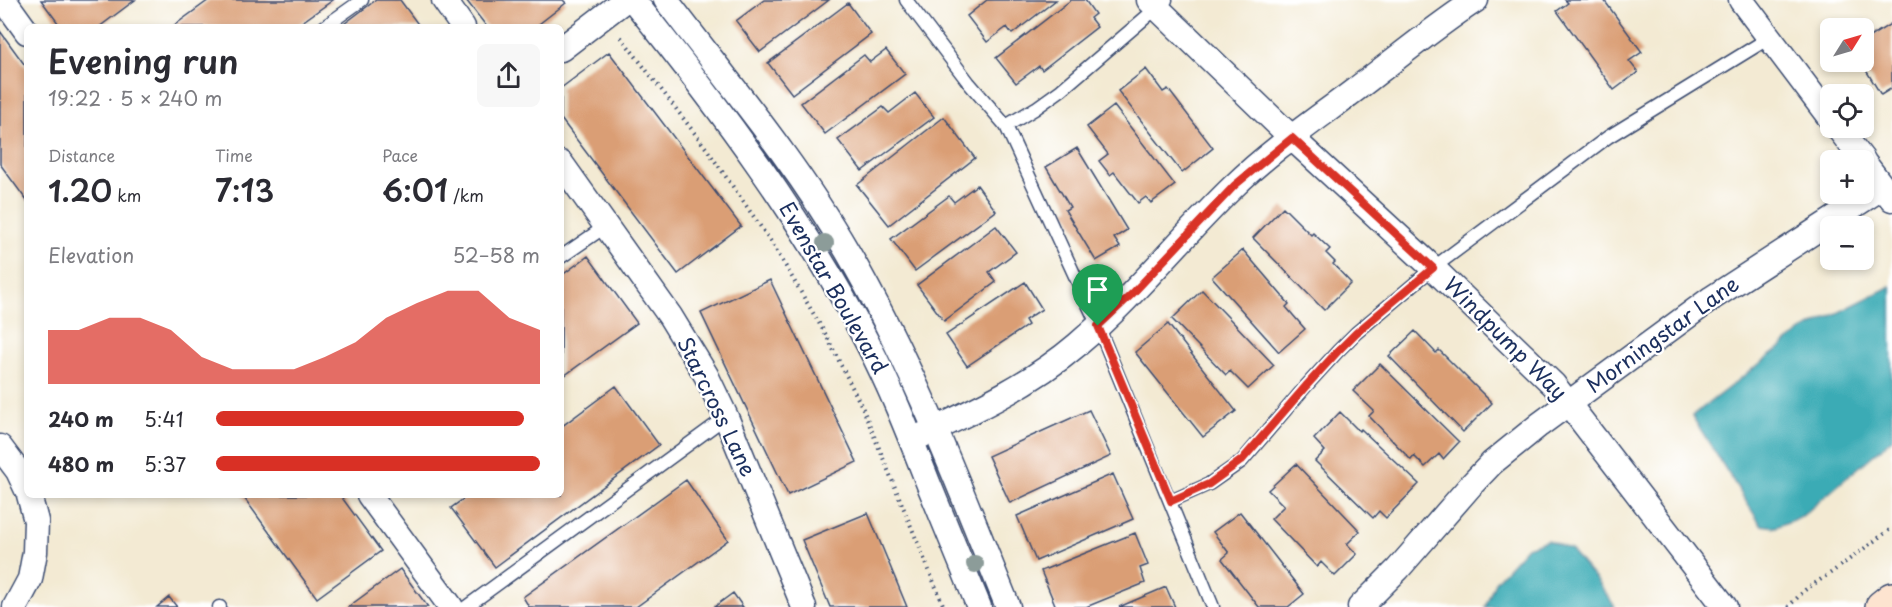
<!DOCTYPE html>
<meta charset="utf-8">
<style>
body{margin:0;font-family:"Playpen Sans",sans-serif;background:#f7f7f7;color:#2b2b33;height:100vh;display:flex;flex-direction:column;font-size:22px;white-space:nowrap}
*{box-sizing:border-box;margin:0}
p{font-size:20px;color:#7c7c81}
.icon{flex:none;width:33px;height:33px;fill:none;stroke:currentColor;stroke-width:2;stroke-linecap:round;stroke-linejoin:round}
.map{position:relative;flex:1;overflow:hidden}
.drawer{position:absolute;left:24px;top:24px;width:540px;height:474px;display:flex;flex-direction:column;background:#fff;border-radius:9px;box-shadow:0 3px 9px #0003}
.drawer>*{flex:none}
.needle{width:39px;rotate:53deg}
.controls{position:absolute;left:1820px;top:18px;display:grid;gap:12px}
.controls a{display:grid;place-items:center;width:54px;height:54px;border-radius:9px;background:#fff;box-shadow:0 3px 9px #0003;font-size:30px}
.pin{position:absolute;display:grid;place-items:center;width:51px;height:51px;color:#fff;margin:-62px -26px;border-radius:50% 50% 50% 0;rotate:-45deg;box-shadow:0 0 6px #0007}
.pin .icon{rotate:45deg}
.round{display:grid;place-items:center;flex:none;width:63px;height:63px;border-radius:9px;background:#f7f7f7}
.overview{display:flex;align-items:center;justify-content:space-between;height:102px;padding:0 24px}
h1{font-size:33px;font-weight:600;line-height:45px}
.figures{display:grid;grid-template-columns:repeat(3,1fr);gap:9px;height:102px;padding:6px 24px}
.figures div{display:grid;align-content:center}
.figures b{font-size:30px;font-weight:600}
.figures small{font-size:16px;font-weight:400}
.figures p{font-size:16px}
.chart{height:168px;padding:12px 24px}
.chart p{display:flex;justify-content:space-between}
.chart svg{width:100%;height:108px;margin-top:6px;fill:#d93025;opacity:.7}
ul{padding:0 24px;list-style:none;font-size:20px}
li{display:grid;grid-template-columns:96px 72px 1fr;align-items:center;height:45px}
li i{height:15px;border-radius:8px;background:#d93025}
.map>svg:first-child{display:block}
</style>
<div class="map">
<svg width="1892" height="607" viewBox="0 0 1892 607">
<rect width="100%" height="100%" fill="#fff"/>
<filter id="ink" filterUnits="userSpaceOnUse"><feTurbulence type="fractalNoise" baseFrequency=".0167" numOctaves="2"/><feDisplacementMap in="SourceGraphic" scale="12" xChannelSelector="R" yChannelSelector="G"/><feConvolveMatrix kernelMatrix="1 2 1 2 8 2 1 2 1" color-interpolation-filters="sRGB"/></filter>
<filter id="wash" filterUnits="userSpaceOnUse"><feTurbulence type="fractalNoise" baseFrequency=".008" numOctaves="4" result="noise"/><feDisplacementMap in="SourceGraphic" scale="24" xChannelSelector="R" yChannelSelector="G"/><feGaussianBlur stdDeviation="1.35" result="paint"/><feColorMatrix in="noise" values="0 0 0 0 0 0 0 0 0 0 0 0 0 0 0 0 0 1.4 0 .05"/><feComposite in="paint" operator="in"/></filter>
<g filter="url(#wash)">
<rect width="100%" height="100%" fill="#f3ead3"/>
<!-- water -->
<path fill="#3aabb5" stroke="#2a6d8a" stroke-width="1.5" d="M1891,286L1892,439L1802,516L1776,527L1761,525L1692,416L1802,331Z
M1547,540L1571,550L1598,582L1615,607H1485L1495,582L1527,547Z"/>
<g id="blocks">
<!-- building -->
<path fill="#da9e75" d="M41,0H135L99,27H61Z
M209,0H333L295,27H172Z
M376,0H400L420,27H340Z
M466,0H563L566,3L535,27H487Z
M764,0H829L760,52L736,21Z
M987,0H1056L1012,34L1007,27L987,42L967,16Z
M1071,0H1085L1095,14L1090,18L1097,27L1042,70L1039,66L1016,83L996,58Z
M1565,0H1604L1642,52L1629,61L1638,72L1614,90L1557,11L1568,3Z
M848,3L871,34L792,94L768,63Z
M1892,23V88L1881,95L1861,62H1863V41Z
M0,31L27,68V201L0,164Z
M886,50L905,74L825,134L801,103L864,55L870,62Z
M609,52L741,226L678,274L561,119V88Z
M1146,69L1163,92L1168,89L1213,148L1182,173L1118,91Z
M915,93L934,117L862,171L838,140L883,107L889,113Z
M1114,106L1175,185L1151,203L1146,197L1138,203L1114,172L1110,175L1099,161L1108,154L1087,127Z
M944,117L975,158L889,225L857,185Z
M1077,148L1127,230L1114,238L1120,247L1096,261L1065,210L1070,207L1046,167Z
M977,185L996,211L915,271L891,239L949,196L954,202Z
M1283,207L1311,235L1313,233L1330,249L1326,253L1335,262L1333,264L1351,283L1324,310L1253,238Z
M996,226L1016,252L989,272L996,282L944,321L917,285Z
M1243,250L1289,304L1286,307L1305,329L1279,352L1212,277Z
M588,256L637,323L561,378V276Z
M770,280L857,462L788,495L701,313Z
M1025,282L1042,309L1025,320L1028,325L967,366L946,335Z
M1202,290L1274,365L1248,389L1230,371L1226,375L1172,319Z
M1168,324L1236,411L1203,437L1135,352Z
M1415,331L1436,353L1439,350L1492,403L1463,432L1389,356Z
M1380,364L1459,442L1443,459L1439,454L1425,467L1414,456L1411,460L1369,416L1374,411L1353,391Z
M616,386L659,445L495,567L451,508L469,495H561V427Z
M1089,410L1111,456L1010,503L988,456Z
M1340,412L1359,431L1361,429L1419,484L1386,518L1379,511L1373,518L1315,461L1325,451L1314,439Z
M1296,464L1360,531L1347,544L1357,554L1335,576L1321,562L1317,567L1271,519L1284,506L1268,490Z
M1113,474L1133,519L1036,561L1017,516Z
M686,480L728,540L636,607H529L523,597Z
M242,495H340L381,551L317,598Z
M1240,512L1304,594L1288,607H1259L1222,559L1229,553L1213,532Z
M868,513L907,607H830L802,540Z
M1135,533L1148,565L1140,568L1145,583L1086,607H1056L1041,571Z
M400,569L428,607H348Z
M1166,587L1175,607H1119Z
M733,593L743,607H714Z
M169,597L177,607H157Z"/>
</g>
</g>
<g filter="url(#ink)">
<use href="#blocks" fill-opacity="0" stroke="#3b4b70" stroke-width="1.5"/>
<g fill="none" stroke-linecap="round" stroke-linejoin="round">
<!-- service casing -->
<g stroke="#3b4b70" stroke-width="15">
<path id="service" d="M906,0L969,83L1006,126L1098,326L1213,607
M324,27L362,0
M1006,126L1036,108L1061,90L1166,0
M561,257L606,226
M1171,501L1209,484L1242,461L1306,386L1338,351L1356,333L1433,268L1608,137L1769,38
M219,607H220
M466,607L726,417"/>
</g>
<!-- minor casing -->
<g stroke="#3b4b70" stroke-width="27">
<path id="minor" d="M4,0L27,32
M444,0L463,27
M633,0C720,108 804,220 868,344C892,390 910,437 929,485C946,526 962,566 979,607
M666,0C728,82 795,161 847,251C913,364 959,486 1008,607
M1149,0L1292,138L1433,268L1554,385L1725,607
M1741,0L1830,118
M561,49L625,0
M1838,128L1863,160
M1863,161L1892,199
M561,163L670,316L706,375L726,417L804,607
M912,440C969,413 1029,386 1077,345C1134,297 1180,238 1234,186C1271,150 1314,121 1355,90C1395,60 1434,27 1476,0
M0,447L18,471L27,490
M369,495L451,607
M15,607L30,579L35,552L36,521L29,495
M1360,607L1398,569L1472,484L1492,463L1539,425L1712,298L1883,187"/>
</g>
<!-- secondary casing -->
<g stroke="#3b4b70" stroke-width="36">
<path id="secondary" d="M1882,607L1892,599"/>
</g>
<!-- path -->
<path stroke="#3b4b70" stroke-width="4" stroke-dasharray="1.5 4.5" stroke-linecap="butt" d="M621,37L706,148L772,243L826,335L863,409L944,607
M1788,607L1805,590L1832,572L1892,528"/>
<!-- service -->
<use href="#service" stroke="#fff" stroke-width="12"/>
<!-- minor -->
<use href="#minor" stroke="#fff" stroke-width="24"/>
<!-- secondary -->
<use href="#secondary" stroke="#fde4d0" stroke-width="33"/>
</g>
<!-- trees -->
<g fill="#8c9c99">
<circle cx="825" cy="243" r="9"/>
<circle cx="975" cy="564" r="9"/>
</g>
</g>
<g fill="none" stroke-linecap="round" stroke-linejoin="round" filter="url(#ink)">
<!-- route casing -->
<g stroke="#fff" stroke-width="12">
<path id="route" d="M1292,138L1433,268L1356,333L1338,351L1306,386L1242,460L1209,484L1171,501L1098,326L1133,293L1235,185Z"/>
</g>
<!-- route -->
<use href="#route" stroke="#d93025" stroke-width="8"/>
</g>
<g text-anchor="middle" stroke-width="4.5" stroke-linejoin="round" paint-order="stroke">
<!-- street labels -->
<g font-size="21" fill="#1b2f5e" stroke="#fff">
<text transform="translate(833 288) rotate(60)" y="7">Evenstar Boulevard</text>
<text transform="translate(1663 335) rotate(-36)" y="7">Morningstar Lane</text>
<text transform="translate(1505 339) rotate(45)" y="7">Windpump Way</text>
<text transform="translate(716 407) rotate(64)" y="7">Starcross Lane</text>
</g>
</g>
</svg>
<div class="controls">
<a><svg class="needle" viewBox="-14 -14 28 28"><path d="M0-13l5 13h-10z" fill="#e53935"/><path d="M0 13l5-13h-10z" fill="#7c7c81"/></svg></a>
<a><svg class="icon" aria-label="locate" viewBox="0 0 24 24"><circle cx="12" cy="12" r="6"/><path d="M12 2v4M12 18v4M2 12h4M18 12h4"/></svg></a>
<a>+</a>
<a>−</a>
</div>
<div class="pin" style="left:1098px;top:326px;background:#1e9e55"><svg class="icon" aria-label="arrive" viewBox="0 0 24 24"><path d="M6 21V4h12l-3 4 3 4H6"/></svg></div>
<section class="drawer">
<div class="overview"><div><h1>Evening run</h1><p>19:22 · 5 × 240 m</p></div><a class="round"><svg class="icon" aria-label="share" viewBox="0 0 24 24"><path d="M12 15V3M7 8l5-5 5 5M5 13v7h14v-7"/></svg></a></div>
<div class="figures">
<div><p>Distance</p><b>1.20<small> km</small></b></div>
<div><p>Time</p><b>7:13</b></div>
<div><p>Pace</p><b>6:01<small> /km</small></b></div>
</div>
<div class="chart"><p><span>Elevation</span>52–58 m</p>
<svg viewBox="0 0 160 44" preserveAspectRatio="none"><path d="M0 44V22L10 22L20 17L30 17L40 22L50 33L60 38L70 38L80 38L90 33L100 27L110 17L120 11L130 6L140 6L150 17L160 22V44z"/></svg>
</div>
<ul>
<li><b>240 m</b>5:41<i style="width:95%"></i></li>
<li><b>480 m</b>5:37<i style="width:100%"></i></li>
</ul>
</section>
</div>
